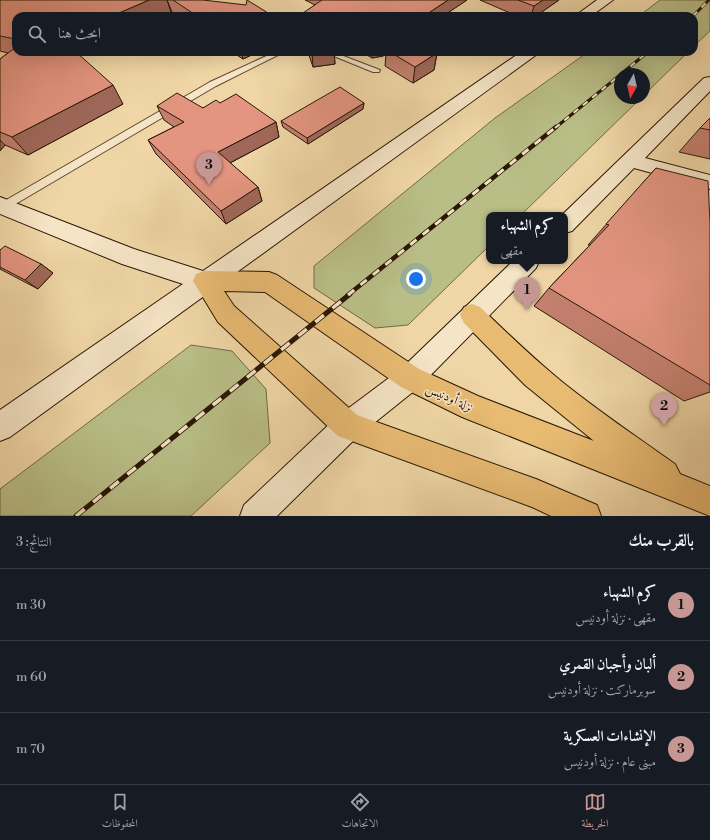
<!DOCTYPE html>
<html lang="ar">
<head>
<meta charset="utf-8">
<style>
	body { margin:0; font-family:"Libre Bodoni",Amiri,serif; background:#242831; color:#f1f3f6; direction:rtl }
	.compass { position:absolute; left:614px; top:68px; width:36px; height:36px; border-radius:50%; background:#171b24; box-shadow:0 4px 16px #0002; rotate:188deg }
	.you { position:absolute; left:416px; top:279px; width:14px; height:14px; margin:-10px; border:3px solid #fff; border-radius:50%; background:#1a73e8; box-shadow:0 0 0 6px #1a73e833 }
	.badge { display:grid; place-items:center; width:26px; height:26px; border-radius:50%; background:#c59692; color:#111; font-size:13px; font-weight:700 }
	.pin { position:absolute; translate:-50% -33px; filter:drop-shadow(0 1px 2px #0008) }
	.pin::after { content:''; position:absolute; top:21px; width:14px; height:12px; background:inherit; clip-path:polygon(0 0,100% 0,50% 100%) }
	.popup { position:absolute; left:486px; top:212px; width:82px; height:52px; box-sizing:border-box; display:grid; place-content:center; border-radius:8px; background:#171b24; filter:drop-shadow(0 1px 3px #0005); font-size:13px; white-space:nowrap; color:#9ea1a6 }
	.popup b { font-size:15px; color:#f1f3f6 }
	.popup::after { content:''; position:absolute; left:50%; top:100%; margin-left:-8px; border:8px solid transparent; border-top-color:#171b24 }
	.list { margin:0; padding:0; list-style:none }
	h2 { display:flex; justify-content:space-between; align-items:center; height:52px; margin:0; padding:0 16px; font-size:17px }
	h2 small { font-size:13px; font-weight:400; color:#9ea1a6 }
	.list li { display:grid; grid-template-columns:26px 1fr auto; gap:12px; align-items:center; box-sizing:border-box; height:72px; padding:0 16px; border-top:1px solid #363941 }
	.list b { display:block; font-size:15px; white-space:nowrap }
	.list p { margin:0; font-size:13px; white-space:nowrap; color:#9ea1a6 }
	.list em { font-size:13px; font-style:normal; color:#9ea1a6 }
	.icon { flex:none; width:22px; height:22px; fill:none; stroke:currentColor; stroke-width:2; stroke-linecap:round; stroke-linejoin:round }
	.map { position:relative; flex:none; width:710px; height:516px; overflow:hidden; direction:ltr }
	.search { position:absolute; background:#171b24; box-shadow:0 4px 16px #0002; left:12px; right:12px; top:12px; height:44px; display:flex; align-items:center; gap:10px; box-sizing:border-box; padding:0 14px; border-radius:12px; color:#9ea1a6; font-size:15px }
	.sheet { height:268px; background:#171b24 }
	nav { display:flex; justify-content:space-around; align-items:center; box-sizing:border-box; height:56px; border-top:1px solid #363941; background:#171b24; font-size:11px; color:#9ea1a6 }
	nav a { display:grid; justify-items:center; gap:2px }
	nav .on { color:#c59692 }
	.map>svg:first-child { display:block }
</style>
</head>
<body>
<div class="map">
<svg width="710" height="516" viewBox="0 0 710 516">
	<rect width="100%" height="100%" fill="#f0d6a6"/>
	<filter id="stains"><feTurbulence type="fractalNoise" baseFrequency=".005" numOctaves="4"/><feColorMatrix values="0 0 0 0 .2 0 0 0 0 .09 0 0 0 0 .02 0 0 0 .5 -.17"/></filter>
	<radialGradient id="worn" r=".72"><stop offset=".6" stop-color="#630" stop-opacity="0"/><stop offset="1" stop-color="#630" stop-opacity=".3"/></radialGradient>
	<!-- green -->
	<g fill="#b9be87" stroke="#706a46">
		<path d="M660 0H710V31L694 46V16H639Z"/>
		<path d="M588 52H688L644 95V74H620V98H641L521 215H489V246L408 325 375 328 314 288V266L495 118Z"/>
		<path d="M191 345 232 351 266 389 270 443 191 516H0V489Z"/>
	</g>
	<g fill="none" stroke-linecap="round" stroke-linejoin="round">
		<defs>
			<g id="lane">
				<path d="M275 52H284L216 86 7 209H1V203L210 82Z"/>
				<path d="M324 52H333L380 70 379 72H373Z"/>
			</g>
			<g id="secondary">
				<path d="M597 0H613L591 16H575Z"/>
				<path d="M521 52H539L536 55 10 437 0 441V410L183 284 122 264 0 214V197L134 249 203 271Z"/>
				<path d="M710 77V91L645 158 710 175V189L634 168 572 231 565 233V215H562L704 78Z"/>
				<path d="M513 261H539L536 268 419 387 358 436 277 516H240L244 505 338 416 401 369Z"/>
			</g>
			<path id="primary" d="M204 271 269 272 277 275 419 369 478 396 594 441 525 385 464 323 460 315 464 307 472 304 480 307C507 333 533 358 561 381 598 411 637 437 675 464L680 474 710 486V516L462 417 401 387 265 292 224 291 234 306 357 415 536 479 597 505 601 516H551L532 507 338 436 218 322 193 281 196 274Z"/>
		</defs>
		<!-- lane casing -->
		<use href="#lane" stroke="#5a472c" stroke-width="2"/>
		<!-- secondary casing -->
		<use href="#secondary" stroke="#281704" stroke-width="2"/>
		<!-- primary casing -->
		<use href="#primary" stroke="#281704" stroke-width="2"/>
		<!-- lane -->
		<use href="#lane" fill="#f5e4c5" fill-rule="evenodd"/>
		<!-- secondary -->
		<use href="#secondary" fill="#f5e4c5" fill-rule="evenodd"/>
		<!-- primary -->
		<use href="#primary" fill="#e8bb73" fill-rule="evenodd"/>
		<defs>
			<g id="rail-far2">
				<path d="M693 16 709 0"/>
				<path d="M621 74 648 52"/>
				<path d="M555 128 620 75"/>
			</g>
			<path id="rail-far1" d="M348 295 556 127"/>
			<path id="rail" d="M76 516 350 294"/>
		</defs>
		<!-- rail-far2 casing -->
		<use href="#rail-far2" stroke="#281704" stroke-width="3"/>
		<!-- rail-far1 casing -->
		<use href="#rail-far1" stroke="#281704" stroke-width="4.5"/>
		<!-- rail casing -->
		<use href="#rail" stroke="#281704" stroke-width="5"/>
		<!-- rail-far2 -->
		<use href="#rail-far2" stroke="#f5e4c5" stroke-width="2" stroke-dasharray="6" stroke-linecap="butt"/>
		<!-- rail-far1 -->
		<use href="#rail-far1" stroke="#f5e4c5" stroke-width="3" stroke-dasharray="8" stroke-linecap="butt"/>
		<!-- rail -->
		<use href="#rail" stroke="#f5e4c5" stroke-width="3.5" stroke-dasharray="11" stroke-linecap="butt"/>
	</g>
	<!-- wall -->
	<g fill="#c4806f" stroke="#281704">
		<path d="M0 0H167L171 12 16 16V52L78 54 123 104 28 155 5 145 0 151V59L8 53 0 51Z"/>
		<path d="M167 0H203L273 16H178L172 12Z"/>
		<path d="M305 0H467L443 16H300L315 5Z"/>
		<path d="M480 0H559L536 16H517Z"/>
		<path d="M232 52H258L243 59Z"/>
		<path d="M308 52H334L335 64 313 67Z"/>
		<path d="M362 52H435L437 53 434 70 413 83 385 66 386 54 383 56 372 58Z"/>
		<path d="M220 103 276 122 279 137 230 163 258 187 262 201 226 224 156 154 148 140 174 127 164 120 157 106 203 108Z"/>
		<path d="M364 103 363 109 308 144 283 127 281 121Z"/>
		<path d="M710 118V159L679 152 700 128Z"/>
		<path d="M656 168 710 223V392L684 401 534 306 549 288 590 245H588Z"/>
		<path d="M0 250 41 264 53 273 38 289 0 269Z"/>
	</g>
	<!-- shaded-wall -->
	<g fill="#a0685a" stroke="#281704">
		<path d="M149 0H167L171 12 162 16H112Z"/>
		<path d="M448 0H467L443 16H424Z"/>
		<path d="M543 0H559L536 16H531L534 6Z"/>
		<path d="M69 52H83L72 57Z"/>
		<path d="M241 52H258L243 59Z"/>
		<path d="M316 52H334L335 64 313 67 312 53Z"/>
		<path d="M372 52H386V54L383 56 372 58Z"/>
		<path d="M437 53 434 70 413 83 415 67Z"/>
		<path d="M113 85 123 104 28 155 12 137Z"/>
		<path d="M364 103 363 109 308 144 307 138Z"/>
		<path d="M276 122 279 137 224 166 218 152Z"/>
		<path d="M0 140 5 145 0 151Z"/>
		<path d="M258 187 262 201 226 224 221 211Z"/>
		<path d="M41 264 53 273 38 289 25 280Z"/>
	</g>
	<!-- building -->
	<g fill="#e49581" stroke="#281704">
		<path d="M0 0H149L112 16H16V39L0 36Z"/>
		<path d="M173 0H203L246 5 247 0 273 16H197Z"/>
		<path d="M322 0H448L424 16H326L319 12 321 16H300V15Z"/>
		<path d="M518 0H543L534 6Z"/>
		<path d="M16 47V52H76L113 85 12 137 0 132V59Z"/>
		<path d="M390 52H435L437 53 415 67Z"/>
		<path d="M340 87 364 103 307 138 281 121Z"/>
		<path d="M177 93 203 108 216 100 220 103 236 94 276 122 218 152 258 187 221 211 148 140 184 122 157 106Z"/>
		<path d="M710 118V130L700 128Z"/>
		<path d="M656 168 708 181 710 223V385L549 288 609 225 606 224Z"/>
		<path d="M5 246 41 264 25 280 0 267V250Z"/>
	</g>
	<g text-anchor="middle" stroke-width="3" stroke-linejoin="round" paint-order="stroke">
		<!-- street labels -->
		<g font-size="13" fill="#281704" stroke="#f5e4c5">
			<text transform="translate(450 397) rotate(25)" y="5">نزلة أودنيس</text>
		</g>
	</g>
	<rect width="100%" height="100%" filter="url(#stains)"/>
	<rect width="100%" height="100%" fill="url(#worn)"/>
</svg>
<svg class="compass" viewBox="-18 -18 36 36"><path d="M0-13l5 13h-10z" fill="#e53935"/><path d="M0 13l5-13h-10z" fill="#9ea1a6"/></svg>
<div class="you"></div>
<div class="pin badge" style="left:527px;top:310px">1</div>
<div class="popup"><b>كرم الشهباء</b>مقهى</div>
<div class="pin badge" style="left:664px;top:426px">2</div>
<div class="pin badge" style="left:209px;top:185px">3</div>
<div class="search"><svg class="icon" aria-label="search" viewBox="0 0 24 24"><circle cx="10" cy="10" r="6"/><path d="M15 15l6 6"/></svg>ابحث هنا</div>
</div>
<section class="sheet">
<h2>بالقرب منك<small>النتائج: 3</small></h2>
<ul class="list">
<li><span class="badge">1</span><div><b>كرم الشهباء</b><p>مقهى · نزلة أودنيس</p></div><em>30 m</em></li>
<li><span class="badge">2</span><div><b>ألبان وأجبان القمري</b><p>سوبرماركت · نزلة أودنيس</p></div><em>60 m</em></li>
<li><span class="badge">3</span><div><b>الإنشاءات العسكرية</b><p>مبنى عام · نزلة أودنيس</p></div><em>70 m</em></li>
</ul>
</section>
<nav>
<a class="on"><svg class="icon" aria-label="map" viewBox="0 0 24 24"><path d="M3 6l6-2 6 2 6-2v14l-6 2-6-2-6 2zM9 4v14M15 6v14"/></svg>الخريطة</a>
<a><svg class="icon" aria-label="directions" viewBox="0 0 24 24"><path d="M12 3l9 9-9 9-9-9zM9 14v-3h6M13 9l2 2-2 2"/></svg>الاتجاهات</a>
<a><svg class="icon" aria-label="saved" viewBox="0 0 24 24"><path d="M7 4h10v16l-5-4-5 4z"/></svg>المحفوظات</a>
</nav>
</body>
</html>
